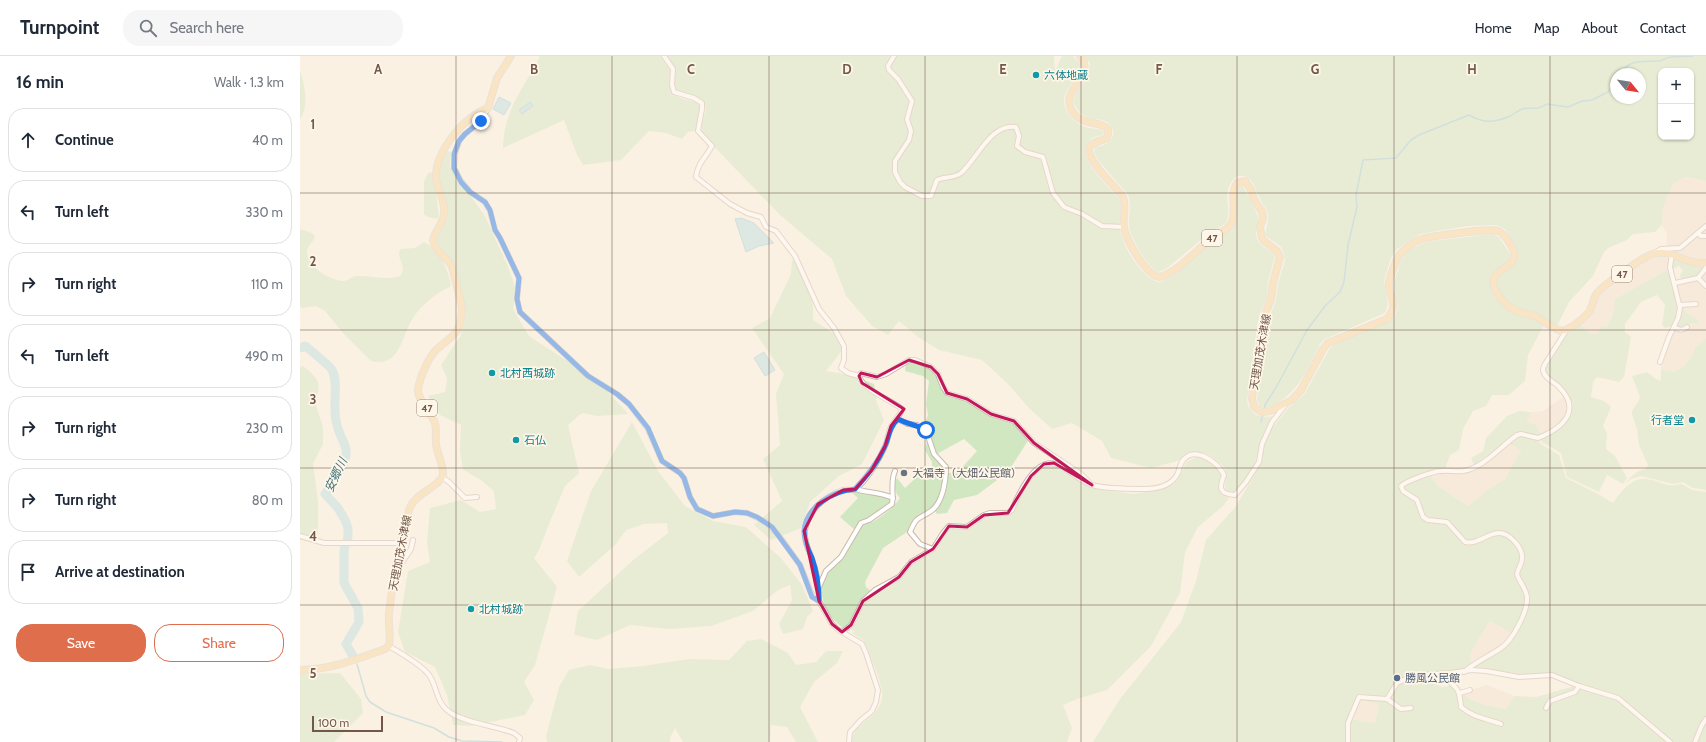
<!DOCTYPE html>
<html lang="en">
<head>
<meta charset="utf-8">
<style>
	body { margin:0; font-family:Cabin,"Noto Sans JP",sans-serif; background:#f6f6f7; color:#1f2937 }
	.controls { position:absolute; right:12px; top:12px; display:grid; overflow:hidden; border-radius:8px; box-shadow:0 1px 3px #0004 }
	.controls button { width:36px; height:36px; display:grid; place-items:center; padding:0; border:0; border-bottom:1px solid #e0e1e3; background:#fff; color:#1f2937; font:20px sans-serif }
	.compass { position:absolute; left:1310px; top:12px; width:36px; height:36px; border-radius:50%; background:#fff; box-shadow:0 1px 3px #0004; rotate:120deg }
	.scale { position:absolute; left:12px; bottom:10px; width:71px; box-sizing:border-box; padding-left:4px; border:2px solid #71584a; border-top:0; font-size:11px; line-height:14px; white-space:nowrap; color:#71584a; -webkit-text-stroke:3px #fef6e8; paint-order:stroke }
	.stop { position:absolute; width:12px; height:12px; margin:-9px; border:3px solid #1a73e8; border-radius:50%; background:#fff }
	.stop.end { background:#1a73e8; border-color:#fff; box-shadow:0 1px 4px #0008 }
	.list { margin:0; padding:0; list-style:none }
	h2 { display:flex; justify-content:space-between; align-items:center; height:52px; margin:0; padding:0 16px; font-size:17px }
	h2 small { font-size:13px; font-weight:400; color:#747a83 }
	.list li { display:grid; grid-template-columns:26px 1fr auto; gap:12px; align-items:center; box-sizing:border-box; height:64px; margin:0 8px 8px; padding:0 8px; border:1px solid #e0e1e3; border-radius:16px }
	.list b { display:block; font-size:15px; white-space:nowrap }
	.list em { font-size:13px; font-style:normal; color:#747a83 }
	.actions { display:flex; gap:8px; padding:12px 16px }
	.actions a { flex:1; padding:9px 0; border:1px solid #df6e4d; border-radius:16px; text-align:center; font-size:14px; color:#df6e4d }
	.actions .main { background:#df6e4d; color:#fff }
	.icon { flex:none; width:22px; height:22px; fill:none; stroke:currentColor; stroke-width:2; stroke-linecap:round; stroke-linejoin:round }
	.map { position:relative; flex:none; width:1406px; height:686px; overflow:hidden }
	header { display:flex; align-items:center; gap:24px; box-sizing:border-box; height:56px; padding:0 20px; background:#fff; border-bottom:1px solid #e0e1e3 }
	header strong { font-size:19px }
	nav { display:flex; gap:22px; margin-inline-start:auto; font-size:14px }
	.search { width:280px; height:36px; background:#f6f6f7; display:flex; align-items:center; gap:10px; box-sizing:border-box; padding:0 14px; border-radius:16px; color:#747a83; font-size:15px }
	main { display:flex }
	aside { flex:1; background:#fff }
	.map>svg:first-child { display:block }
</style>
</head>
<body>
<header>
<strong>Turnpoint</strong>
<div class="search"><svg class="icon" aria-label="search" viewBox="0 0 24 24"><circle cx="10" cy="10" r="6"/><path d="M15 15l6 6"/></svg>Search here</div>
<nav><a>Home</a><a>Map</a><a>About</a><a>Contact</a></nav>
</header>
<main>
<aside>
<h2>16 min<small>Walk · 1.3 km</small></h2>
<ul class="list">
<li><svg class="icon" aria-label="ahead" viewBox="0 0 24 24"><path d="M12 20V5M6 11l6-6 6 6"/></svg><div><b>Continue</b></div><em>40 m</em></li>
<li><svg class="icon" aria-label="left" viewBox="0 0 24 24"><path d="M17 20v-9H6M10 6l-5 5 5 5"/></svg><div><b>Turn left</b></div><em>330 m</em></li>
<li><svg class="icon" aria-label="right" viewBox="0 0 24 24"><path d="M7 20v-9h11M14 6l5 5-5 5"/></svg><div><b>Turn right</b></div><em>110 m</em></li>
<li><svg class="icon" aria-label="left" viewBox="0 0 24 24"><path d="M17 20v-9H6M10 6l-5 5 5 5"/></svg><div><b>Turn left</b></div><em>490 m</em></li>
<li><svg class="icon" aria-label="right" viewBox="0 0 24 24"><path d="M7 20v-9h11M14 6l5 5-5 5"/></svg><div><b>Turn right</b></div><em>230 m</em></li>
<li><svg class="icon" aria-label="right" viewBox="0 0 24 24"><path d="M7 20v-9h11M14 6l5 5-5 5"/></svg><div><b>Turn right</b></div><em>80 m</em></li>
<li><svg class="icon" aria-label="arrive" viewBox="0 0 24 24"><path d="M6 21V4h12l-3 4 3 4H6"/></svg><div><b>Arrive at destination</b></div></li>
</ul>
<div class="actions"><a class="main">Save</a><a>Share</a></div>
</aside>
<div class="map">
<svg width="1406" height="686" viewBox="0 0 1406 686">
	<rect width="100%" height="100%" fill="#fbf1e3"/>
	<!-- residential -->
	<g fill="#f2e3d1">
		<path d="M1386 121 1406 125V167L1379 191H1366L1367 178 1362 169 1363 152 1373 128Z"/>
		<path d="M1406 172V204L1400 205 1389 203 1368 194 1378 195 1381 194Z"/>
		<path d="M1361 199 1369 201 1370 215H1365L1315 243V251L1309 267 1298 278H1290L1280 268 1294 251 1299 238 1305 232 1346 205Z"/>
		<path d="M1406 214V282L1395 291 1392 300 1383 311 1374 316 1361 313V309L1365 295 1375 270 1385 271 1400 264 1393 261 1381 252 1376 228Z"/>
		<path d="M1264 340 1267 345 1268 356 1260 366 1241 379 1227 367 1231 356 1243 355Z"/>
		<path d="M1208 387 1221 394 1205 423 1187 434 1168 450 1138 430 1130 420 1135 417 1169 415Z"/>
		<path d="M1190 565 1211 577 1200 591 1170 609 1171 596Z"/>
		<path d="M1188 629 1214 640 1206 653 1181 648 1162 638 1161 636Z"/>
		<path d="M1059 644 1079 648 1075 667 1051 663Z"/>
	</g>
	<!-- green -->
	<g fill="#d1e7c2" fill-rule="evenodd">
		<path d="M240 0H360L370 14C370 18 369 23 369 27 370 44 389 43 400 47L401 51 396 75 388 76 382 83 366 77 349 75 321 104 283 109 277 99 264 64 203 92C204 52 223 34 240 0Z"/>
		<path d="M366 0H754L755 15 762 0H773L780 7C782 21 765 30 764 44 764 57 776 69 789 72 794 73 800 72 804 76L803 79C798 80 792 81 789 85 773 99 810 132 819 143 823 153 818 164 820 174 823 190 843 225 860 226L871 221 908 190 933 173 937 164V137L941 129C945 132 958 157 958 162 959 169 954 175 957 183 961 192 970 193 975 200L968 226 967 242 960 257 957 271 947 345C949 358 960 363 972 360L962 382 955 407 940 431 934 436 926 434 925 430 926 419 925 413 921 408 910 399 900 396 890 397 881 404 851 412 811 402 802 385 772 367 752 373 728 351 708 328 682 304 639 294 618 281 599 265 588 279 572 270 546 240 532 203 480 159 403 79C399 68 408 57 405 47 403 40 383 38 376 34L374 26 375 12Z"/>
		<path d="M784 0H1406V125L1386 121 1373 128 1363 152 1362 169 1355 176 1333 178 1327 184 1308 192 1304 196 1293 220 1269 246 1257 270 1212 250 1198 233 1195 227 1197 221 1215 207 1217 202 1216 195 1206 174 1197 169 1167 170 1120 178 1097 193 1091 202 1084 225 1088 248 1085 257 1025 283 1020 288C1007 314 996 343 965 352L959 349 957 343 967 273 970 260 976 244 978 228 985 204 984 198 981 191 966 180C965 172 969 166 968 159 967 153 962 148 960 142 955 134 952 117 939 120 934 121 931 126 929 131 924 142 932 156 926 167L902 183 866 213 858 216C848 212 830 181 829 170 828 159 832 149 828 139L798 104 794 96 795 91C800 90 806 89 810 85 816 79 813 68 805 65 798 62 791 64 784 60 780 57 777 53 774 48 773 32 790 24 790 7ZM1361 15H1391V81H1361ZM1316 18H1340V42H1316Z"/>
		<path d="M0 15C5 29 9 50 0 63Z"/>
		<path d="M147 95 151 96 150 111 185 160 209 213 216 234 213 253 229 280 275 310 307 335 328 358 297 360 282 357 268 369 279 417 265 430 247 473 239 494 234 502 257 531 235 609 224 626 234 644 225 659 171 670 153 669 147 639 135 611 105 596 98 576 108 515 130 506 127 487 130 452 161 444 180 456 196 453 194 435 181 424 163 414 160 395 161 369 140 359 128 340 145 336 147 322 141 309 161 279 166 257 162 236 156 213 137 188 136 181 146 166 148 159 139 124 140 111Z"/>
		<path d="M133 116 139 160 137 163 128 161 124 158V126L128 117Z"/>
		<path d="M0 173 12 177 15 180C14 186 7 189 7 196 8 211 29 224 43 225 48 225 52 220 57 220 71 219 86 225 100 220 108 211 96 203 100 193L115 192 124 186C139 193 149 215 151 230 147 233 144 233 140 236 131 242 119 252 113 262 101 280 101 312 71 305L43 277 25 255 16 250 2 252 0 250Z"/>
		<path d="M1193 178 1199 181 1212 201 1211 204C1197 214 1184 217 1194 236 1206 260 1223 255 1244 269L1228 299 1225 325 1209 339H1192L1186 350 1173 355 1163 373 1159 394 1150 399 1145 413C1135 413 1106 423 1100 430 1100 439 1111 439 1116 446 1120 450 1118 457 1122 462 1129 463 1139 464 1146 467 1154 471 1157 483 1165 488 1176 495 1193 466 1213 486 1217 491 1220 496 1221 502L1216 514C1228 544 1230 549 1211 577L1190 565 1171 596 1170 609C1142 628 1106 599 1086 641L1060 638 1057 640 1048 662 1046 686H793L820 643 881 566 896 525 906 484 936 450 962 406 963 393 972 372 989 351 995 347 1005 337 1030 292 1035 288 1089 266C1105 251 1094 245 1094 229 1094 224 1096 221 1097 217 1099 213 1099 208 1101 204 1106 194 1121 187 1132 185Z"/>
		<path d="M1375 202 1394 210 1406 211 1398 221 1381 225 1380 218 1383 215 1379 210 1372 214V203Z"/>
		<path d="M492 203 505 219 513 249V264L537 279 544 292 526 315 545 318 574 328 577 347 584 364 562 408 539 420 510 446 501 472 471 484 454 469 482 445 463 403 480 389 476 338 484 318 452 272 470 262 491 218Z"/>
		<path d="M1365 215H1370C1376 238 1382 247 1373 270L1365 272 1362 269 1365 249 1357 239 1341 246 1325 268V276L1331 281 1324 321 1319 326 1297 321 1293 326 1291 341 1304 345 1311 351 1303 370 1307 377 1306 393 1315 400 1327 422 1323 428 1307 419 1299 436 1267 421 1261 397 1242 386 1239 383C1248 377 1260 371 1268 363 1285 343 1243 328 1245 311L1267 278 1280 268 1290 278H1298L1301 270 1306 271C1312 263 1315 253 1315 243Z"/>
		<path d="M1381 252 1393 261 1400 264 1397 268 1393 267 1380 272 1375 270Z"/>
		<path d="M1406 282V434L1393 432 1383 426 1373 428 1341 420 1331 423 1325 428C1330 421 1337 414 1346 413L1348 409 1339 389 1337 373 1332 359V355L1339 344 1340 341 1332 320 1347 316 1356 323 1361 325V313L1374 316 1383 311 1392 300 1395 291Z"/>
		<path d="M612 306 626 311 636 317 645 338 666 345 689 359 716 369 729 383 708 416 677 439 654 444 647 457 637 458 635 455C645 446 648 429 648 417L658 416 677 395 664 383 637 398 628 376 624 369 628 359 626 348 629 325 623 320 605 315 606 308Z"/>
		<path d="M3 310C19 322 22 328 15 346L23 371V388L13 408 18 445V472L17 479 14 481 0 478V311Z"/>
		<path d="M1219 355 1231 356 1227 367 1235 368 1241 379 1238 380 1216 378 1174 409 1171 402 1183 395 1186 382 1207 360Z"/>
		<path d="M332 366 358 415 385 450 413 465 446 471 481 502 502 529 513 555 507 561 503 573 483 578 479 568 492 544 490 529 478 534 453 555 411 570 369 573 330 569 297 584 274 579 278 555 332 505 368 477 367 467 344 468 326 474 316 488 279 521 267 505 291 435Z"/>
		<path d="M1221 380 1237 383 1241 388 1259 399 1266 422 1298 438 1313 447C1325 430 1335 417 1358 426 1369 430 1371 430 1382 428L1392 434 1406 436V660L1400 668 1393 686H1373L1325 645 1313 638 1280 628 1255 618 1219 619 1187 613 1170 612 1202 593 1219 571 1227 557 1228 538 1219 518 1223 508 1219 489 1210 479 1197 476 1190 477 1167 485 1148 465 1129 463 1122 458 1118 443 1104 434 1103 431 1116 424 1130 419 1138 430 1168 450 1187 434 1205 423 1221 394 1208 387Z"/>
		<path d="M627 386 634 401 644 412V431L634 451 618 459 610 474 583 492 565 526 566 531 571 535 560 546 548 569 543 572C524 559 513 532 531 513 535 508 540 505 544 500 551 491 554 479 561 471 564 467 568 467 572 466 583 460 593 452 600 442 594 435 593 430 597 422L605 432 620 418 614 412 626 415 632 413V406L625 394Z"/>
		<path d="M897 401C905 401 920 410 921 419 922 429 913 437 929 442L922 451 898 471 885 496 880 537 851 590 807 634 777 643 763 649 772 672 767 686H552C549 670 579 663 582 642 584 630 571 602 566 590L564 585 552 577 555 575 551 574 563 548 576 536 600 523 614 507 633 496 649 474 653 472 664 474 671 472 689 459H709C717 453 718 444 722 437 728 424 740 408 755 409L791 432 833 438 858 434 874 428 880 420 886 406Z"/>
		<path d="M549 434 572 437 591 442 592 447 555 474 540 461 558 442Z"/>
		<path d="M461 583 488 597 496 609 516 606 526 595H543L537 607 514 626 500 651 518 686H496L487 671 471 669 470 686H383L375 672 370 682V686H247L246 680 259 631 269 614 290 609 308 613 342 610 389 603 429 604 447 585Z"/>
		<path d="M40 617 61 643 63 657 34 686H0V618Z"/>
		<path d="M1119 620 1142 631 1156 629C1168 647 1186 649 1206 653L1214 640 1236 641 1274 630 1317 643 1367 686H1049L1051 663 1075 667 1079 648 1059 644 1060 642 1088 645C1096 631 1102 623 1119 620Z"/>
		<path d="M1406 666V686H1397Z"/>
	</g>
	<!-- water -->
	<g fill="#b8dde3" stroke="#9fccd4">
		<path d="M199 41 211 47 204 59 193 53Z"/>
		<path d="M230 46 233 50 222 58 219 54Z"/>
		<path d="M441 162 454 167 474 187 459 190 446 196 435 163Z"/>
		<path d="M464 296 475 314 465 320 454 302Z"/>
	</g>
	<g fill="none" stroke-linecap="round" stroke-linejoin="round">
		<!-- stream -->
		<g stroke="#9fccd4" stroke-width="1.5">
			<path d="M1320 18C1330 2 1343 6 1359 5 1364 4 1367 1 1371 1 1379 0 1386 1 1393 0"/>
			<path d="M964 354 965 349 978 328 1007 274 1025 250 1040 236 1044 226 1048 189 1057 151 1056 139 1063 104 1096 102 1111 84 1119 79 1169 59C1183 67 1193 67 1208 61 1213 59 1217 55 1222 53 1232 50 1235 56 1247 48L1268 51 1282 45 1292 44 1308 36 1316 25"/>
			<path d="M961 366 963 358"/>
			<path d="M57 608 66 640 70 646 86 656 134 672 149 681 162 685 202 686"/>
		</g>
		<!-- river -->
		<path stroke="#b8dde3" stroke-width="9" d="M0 292 5 290C8 292 31 311 32 314 38 325 34 342 35 354 35 361 37 371 40 378 42 384 47 390 46 398 46 409 31 429 25 438L38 452 45 464 48 472V481L44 494V527L58 552 59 566 46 588 53 600"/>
		<defs>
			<g id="minor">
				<path d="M364 0 373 13 372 29 374 36 394 42 402 47V53L398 75 412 90C406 101 397 108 396 121L430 148 447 157 461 161 466 171 476 175 495 200 519 253 534 272 544 290V304L541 312 548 317 559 320C563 334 591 344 602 353 600 361 594 364 591 371 588 376 588 383 586 388 581 400 566 427 555 433 552 435 547 433 543 434 524 440 508 455 505 474 503 484 509 494 512 503 517 516 519 531 519 545"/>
				<path d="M594 0 588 10 589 14 598 23 612 45 607 63 611 75 609 84 595 105V116L600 126 605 131 622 140H631L637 124C644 120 653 123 661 117 677 103 691 67 716 71L719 80 717 90 725 96 743 101 753 137 764 151 782 158 802 170 824 171"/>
				<path d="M188 52 181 65 165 78 159 85 155 98 154 112 161 125 170 136 185 146 190 155 195 174 200 182 219 222 217 243 220 256 288 320 317 338 329 348 348 373 362 405 380 417 384 422 390 441 397 453 413 460 435 456 447 457 466 466 480 481 500 509 513 541 519 545 532 568 537 573 562 588 566 597 578 634 576 646 572 655 561 664 550 676 549 686"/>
				<path d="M1398 177 1401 180H1406"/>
				<path d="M1354 197 1361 193 1380 192 1406 170"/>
				<path d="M1398 222 1406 230"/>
				<path d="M1375 227 1398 222 1406 212"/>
				<path d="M1380 249 1396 248"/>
				<path d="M1374 271C1379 274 1382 275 1387 271"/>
				<path d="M1360 306 1369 281 1378 262 1380 252 1370 211 1372 198"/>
				<path d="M559 320 561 317 577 321 586 318 609 304H615L631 311 638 318 643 331 647 337 667 343 691 358 714 365 734 387 781 418 789 426"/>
				<path d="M598 363 608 368 617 369 626 374 634 398 646 411C646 424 643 447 631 455 618 464 617 459 610 476L620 488 633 493"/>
				<path d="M142 421 149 426 165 442 177 441"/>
				<path d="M555 433C568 437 581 436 593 442"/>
				<path d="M0 480 24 487H100"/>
				<path d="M96 515 111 493 113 484"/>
				<path d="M519 531 526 515 541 501 561 467 569 464 592 448C594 437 590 426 595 415"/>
				<path d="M542 576 551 569 563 545 575 534 599 521 611 506 633 493 643 477 649 470 667 471 684 459 690 457H708L712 454C718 439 735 402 755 408 769 412 778 425 792 429 806 433 829 433 844 433 857 433 872 430 878 417 879 413 881 406 884 403 897 390 918 407 924 419 919 432 919 438 935 439L946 426 959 406 962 388 972 366 986 348"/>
				<path d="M89 590C100 597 121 608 129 619 137 630 136 645 147 654 160 666 196 670 214 677L220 682 219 686"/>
				<path d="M1164 616C1177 605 1188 601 1201 592 1213 584 1228 555 1227 541 1226 532 1219 526 1217 518 1218 512 1222 508 1222 503 1223 497 1219 490 1215 486 1196 464 1183 490 1165 486L1147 466 1128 464 1123 461 1117 444 1103 435 1101 430C1106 425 1134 415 1141 415 1148 414 1155 416 1163 415 1183 412 1200 391 1217 379L1221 378 1238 382C1263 372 1283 354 1258 330 1254 326 1246 323 1244 317 1242 314 1243 312 1245 308L1266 275"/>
				<path d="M1142 618C1155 634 1159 627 1161 651 1174 662 1185 662 1201 668"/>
				<path d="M1160 637 1170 634"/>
				<path d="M1087 643 1101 653 1111 652"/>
				<path d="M1246 652 1250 645 1275 636 1279 630"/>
				<path d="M1048 686V667L1059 641 1087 643 1097 627 1112 620 1119 619 1150 617 1172 614 1186 615 1219 621 1252 619 1279 630 1318 642 1370 686"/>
				<path d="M1395 686 1402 669 1406 663"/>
			</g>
			<g id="primary">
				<path d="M780 0C797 18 761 33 771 53 781 72 798 63 808 73V78L807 82C802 85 794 85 790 90 783 102 816 131 823 141 827 151 822 162 824 172 827 185 846 220 860 221 878 216 896 194 911 183 918 177 929 174 932 166 937 152 929 139 937 127L945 125 951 134 954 143 962 156 963 162 960 171 962 182 964 185 977 195 980 201 973 227 971 243 965 258 962 272 952 342 954 351 962 356 970 355 992 344 1001 334 1023 293 1028 287 1087 263C1101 245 1087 241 1089 226 1090 221 1097 201 1100 198 1105 192 1115 185 1122 183 1131 180 1191 172 1198 175 1204 177 1212 190 1214 196 1219 214 1183 212 1196 235 1201 244 1209 253 1220 256 1225 258 1230 258 1235 260 1243 265 1251 271 1261 275 1270 274 1283 263 1289 256 1293 250 1293 242 1297 237 1302 230 1342 202 1350 199 1370 190 1386 210 1406 207"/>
				<path d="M0 614C30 614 57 603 85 593L89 590C91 580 88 568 89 557 93 522 99 488 109 454 114 437 142 430 143 418 143 407 137 398 136 388 135 381 137 374 135 367 131 357 118 345 118 334 119 323 129 300 137 293 154 278 160 279 162 254 162 250 153 213 151 209 146 202 135 194 133 185 132 180 143 168 144 158 146 146 137 134 136 122 135 95 165 60 188 52L197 22 211 0"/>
			</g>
		</defs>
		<!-- minor casing -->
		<use href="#minor" stroke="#cbb9aa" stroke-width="6"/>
		<!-- primary casing -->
		<use href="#primary" stroke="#d7d0cc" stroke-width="8"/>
		<!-- minor -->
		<use href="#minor" stroke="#fff" stroke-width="4"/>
		<!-- primary -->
		<use href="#primary" stroke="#f7d69e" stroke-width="6"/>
	</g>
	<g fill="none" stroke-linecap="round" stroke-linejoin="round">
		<!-- route -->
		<path stroke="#1a73e8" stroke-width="5" d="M181 65 165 78 159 85 154 98V112L161 126 170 136 185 146 190 154 195 174 200 182 219 222 217 243 220 256 288 320 317 338 329 348 348 372 362 405 380 417 384 422 390 441 397 453 413 460 435 456 447 457 457 461 472 471 500 509 512 541 519 545C519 531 517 516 512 502 508 494 504 485 504 475 506 450 533 435 555 433 567 420 577 408 584 392 590 380 588 373 598 363 607 368 617 369 626 374"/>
	</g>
	<!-- marked area -->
	<path d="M0 0H1406V686H0ZM609 304 631 311 638 318 647 337 667 343 691 358 714 365 734 387 792 429 754 407 744 408 731 420 708 457 684 459 667 471 649 470 633 493 611 506 599 521 563 545 551 569 542 576 532 568 519 545 504 475 518 448 543 434 555 433 571 415 585 390 591 370 604 353 562 327 559 320 561 317 577 321Z" fill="#fbf1e3" fill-opacity=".55" fill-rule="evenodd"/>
	<path fill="none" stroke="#c2185b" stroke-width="3" stroke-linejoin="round" d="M609 304 631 311 638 318 647 337 667 343 691 358 714 365 734 387 792 429 754 407 744 408 731 420 708 457 684 459 667 471 649 470 633 493 611 506 599 521 563 545 551 569 542 576 532 568 519 545 504 475 518 448 543 434 555 433 571 415 585 390 591 370 604 353 562 327 559 320 561 317 577 321Z"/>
	<!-- grid -->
	<path fill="none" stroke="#71584a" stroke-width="1" stroke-opacity="0.55" d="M156 0V686M312 0V686M469 0V686M625 0V686M781 0V686M937 0V686M1094 0V686M1250 0V686M0 137H1406M0 274H1406M0 412H1406M0 549H1406"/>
	<!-- markers -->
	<g fill="#0f9aa8" stroke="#fef6e8" stroke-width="1.5">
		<circle cx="736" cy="19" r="4"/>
		<circle cx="192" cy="317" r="4"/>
		<circle cx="1392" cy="364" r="4"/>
		<circle cx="216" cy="384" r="4"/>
		<circle cx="171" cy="553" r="4"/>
	</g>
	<circle fill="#6b7280" stroke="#fef6e8" stroke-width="1.5" cx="604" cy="417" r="4"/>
	<circle fill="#5c6f8a" stroke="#fef6e8" stroke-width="1.5" cx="1097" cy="622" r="4"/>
	<g text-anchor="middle" stroke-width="3.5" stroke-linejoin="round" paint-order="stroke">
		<!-- shield labels -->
		<g fill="#fef6e8" stroke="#9b8779" stroke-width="1">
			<rect x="902" y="174" width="20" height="16" rx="3"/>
			<rect x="1312" y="210" width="20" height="16" rx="3"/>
			<rect x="117" y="344" width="20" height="16" rx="3"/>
		</g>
		<g font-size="10" font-weight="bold" fill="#71584a">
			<text x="912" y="186">47</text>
			<text x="1322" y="222">47</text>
			<text x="127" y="356">47</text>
		</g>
		<!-- culture labels -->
		<g font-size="11" fill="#0d838f" stroke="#fef6e8" text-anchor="start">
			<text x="744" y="23">六体地蔵</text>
			<text x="200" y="321">北村西城跡</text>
			<text x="1384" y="368" text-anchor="end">行者堂</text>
			<text x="224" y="388">石仏</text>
			<text x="179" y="557">北村城跡</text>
		</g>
		<!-- street labels -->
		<g font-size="11" fill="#71584a" stroke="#fef6e8">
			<text transform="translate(960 296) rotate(-80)" y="4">天理加茂木津線</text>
			<text transform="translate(100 497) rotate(-79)" y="4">天理加茂木津線</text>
		</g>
		<!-- worship labels -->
		<g font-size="11" fill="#5b616d" stroke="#fef6e8" text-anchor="start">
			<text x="612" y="421">大福寺（大畑公民館）</text>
		</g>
		<!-- service labels -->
		<g font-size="11" fill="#4e5e75" stroke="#fef6e8" text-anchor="start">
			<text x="1105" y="626">勝風公民館</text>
		</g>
		<!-- water labels -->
		<g font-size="12" font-style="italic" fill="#43737d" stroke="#fef6e8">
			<text transform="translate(36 419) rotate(-65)" y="4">安郷川</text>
		</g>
	</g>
	<g font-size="13" text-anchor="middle" font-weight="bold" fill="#71584a" stroke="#fef6e8" stroke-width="3.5" stroke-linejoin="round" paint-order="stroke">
		<text x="78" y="18">A</text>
		<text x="234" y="18">B</text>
		<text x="391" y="18">C</text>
		<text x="547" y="18">D</text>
		<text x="703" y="18">E</text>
		<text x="859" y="18">F</text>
		<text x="1015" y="18">G</text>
		<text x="1172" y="18">H</text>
		<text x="13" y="73">1</text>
		<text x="13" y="210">2</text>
		<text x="13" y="348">3</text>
		<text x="13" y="485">4</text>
		<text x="13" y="622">5</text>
	</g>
</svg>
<div class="controls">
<button>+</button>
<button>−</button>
</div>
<svg class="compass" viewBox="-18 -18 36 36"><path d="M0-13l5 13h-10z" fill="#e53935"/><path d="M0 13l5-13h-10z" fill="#747a83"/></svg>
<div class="scale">100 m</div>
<div class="stop" style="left:626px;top:374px"></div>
<div class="stop end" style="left:181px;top:65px"></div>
</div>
</main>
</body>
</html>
